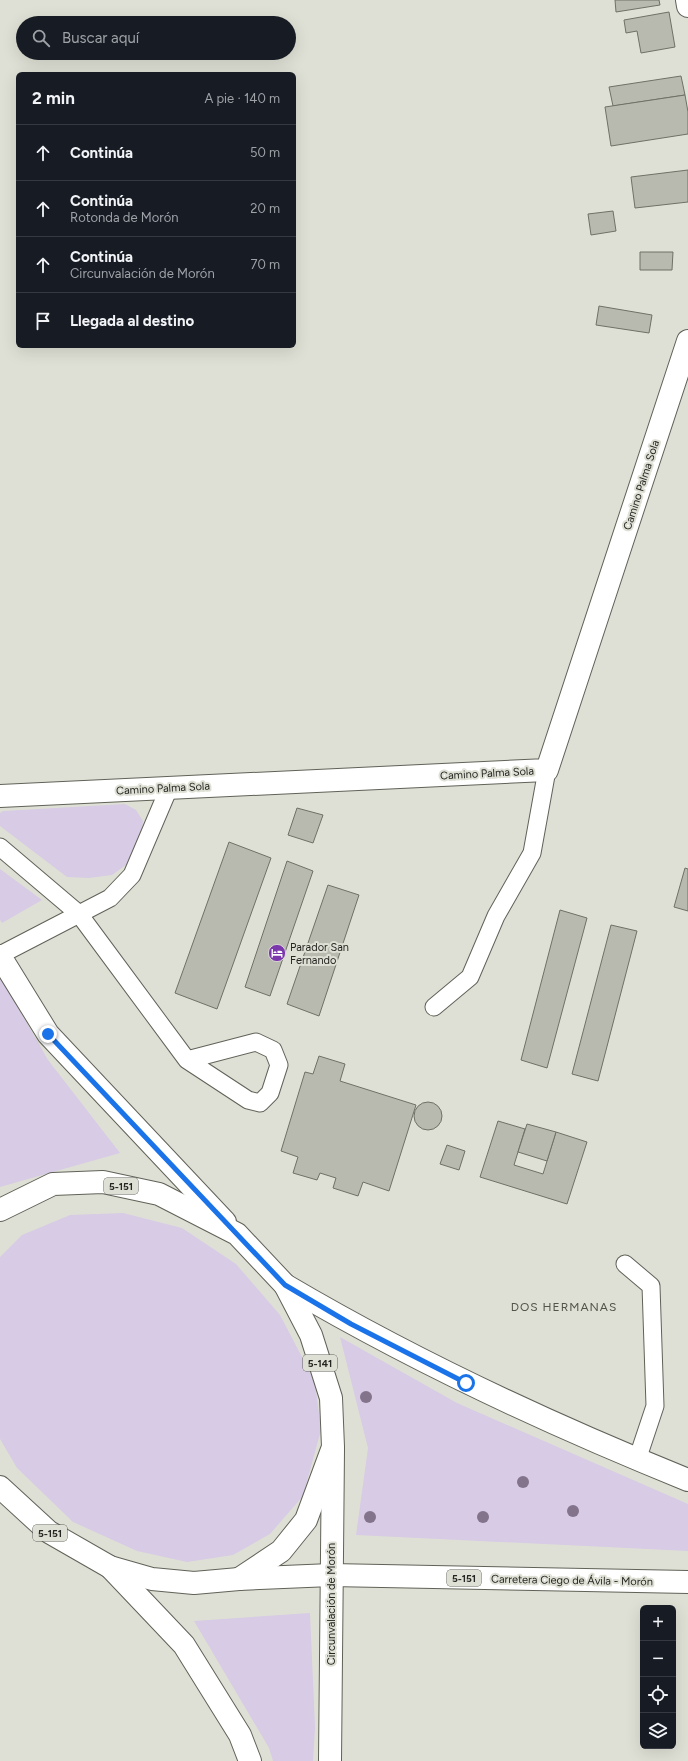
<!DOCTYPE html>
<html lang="es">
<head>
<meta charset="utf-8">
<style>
	body { margin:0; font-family:Figtree,sans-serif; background:#242831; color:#f1f3f6 }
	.controls { position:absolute; right:12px; bottom:12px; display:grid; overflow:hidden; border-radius:6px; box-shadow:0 4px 16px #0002 }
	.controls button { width:36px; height:36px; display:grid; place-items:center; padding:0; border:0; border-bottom:1px solid #363941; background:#171b24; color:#f1f3f6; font:20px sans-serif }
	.stop { position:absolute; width:12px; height:12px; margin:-9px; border:3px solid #1a73e8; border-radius:50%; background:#fff }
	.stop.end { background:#1a73e8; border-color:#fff; box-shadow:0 1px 4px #0008 }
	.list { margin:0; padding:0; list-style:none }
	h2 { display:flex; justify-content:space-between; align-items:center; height:52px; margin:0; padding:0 16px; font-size:17px }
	h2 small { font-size:13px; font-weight:400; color:#9ea1a6 }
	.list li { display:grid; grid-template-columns:26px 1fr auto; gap:12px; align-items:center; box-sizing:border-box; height:56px; padding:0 16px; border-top:1px solid #363941 }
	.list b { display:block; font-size:15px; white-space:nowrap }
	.list p { margin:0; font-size:13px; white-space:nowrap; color:#9ea1a6 }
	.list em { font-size:13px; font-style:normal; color:#9ea1a6 }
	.icon { flex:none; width:22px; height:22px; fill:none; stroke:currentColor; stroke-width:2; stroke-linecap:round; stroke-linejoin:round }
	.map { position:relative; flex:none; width:688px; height:1761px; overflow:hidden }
	.search { position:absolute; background:#171b24; box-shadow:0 4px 16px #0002; left:16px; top:16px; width:280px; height:44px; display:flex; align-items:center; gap:10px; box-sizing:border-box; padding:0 14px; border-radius:22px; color:#9ea1a6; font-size:15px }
	.panel { position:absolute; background:#171b24; box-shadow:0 4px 16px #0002; left:16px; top:72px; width:280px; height:276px; border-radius:6px }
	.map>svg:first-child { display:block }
</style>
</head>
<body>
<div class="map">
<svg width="688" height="1761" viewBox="0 0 688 1761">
	<rect width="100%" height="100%" fill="#dfe0d5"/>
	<!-- green -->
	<g fill="#d7cbe5">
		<path d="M125 804 136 810 143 821 142 830 130 862 112 875 89 878 67 877 0 826V813L3 811Z"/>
		<path d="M0 869 42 900 2 923 0 920Z"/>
		<path d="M0 976 48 1060 120 1153 0 1187Z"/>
		<path d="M123 1213 182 1228 236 1264 280 1315 315 1382 321 1430 303 1496 270 1534 233 1555 187 1562 137 1551 73 1522 17 1468 0 1439V1257L22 1235 70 1215Z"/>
		<path d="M340 1337 457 1403 688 1504V1551L356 1535 368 1448Z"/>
		<path d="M310 1613 315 1727 313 1761H273L269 1748 194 1621Z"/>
	</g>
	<!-- building -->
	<g fill="#b8baaf" stroke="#6f7066">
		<path d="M615 0H659L660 5 616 12Z"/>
		<path d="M669 12 675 47 641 53 637 31 626 33 624 20Z"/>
		<path d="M681 76 685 95 613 106 609 87Z"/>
		<path d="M685 95 688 112V134L611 146 605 107Z"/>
		<path d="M688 170V202L635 208 631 177Z"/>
		<path d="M613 211 616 231 591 235 588 214Z"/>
		<path d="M640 252H673L672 270H640Z"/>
		<path d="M599 306 652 315 649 333 596 325Z"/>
		<path d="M297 808 323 815 313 843 288 835Z"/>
		<path d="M229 842 271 858 217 1009 175 993Z"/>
		<path d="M287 861 313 871 270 996 245 987Z"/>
		<path d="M685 868 688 869V911L674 907Z"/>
		<path d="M328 885 359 895 319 1016 287 1004Z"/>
		<path d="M560 910 587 918 547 1068 521 1060Z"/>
		<path d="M611 925 637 931 598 1081 572 1074Z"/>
		<path d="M319 1056 345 1064 340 1081 416 1105 389 1191 363 1182 358 1196 333 1188 336 1178 320 1173 317 1180 293 1173 298 1157 281 1151 305 1072 313 1074Z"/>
		<circle cx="428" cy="1116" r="14"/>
		<path d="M498 1121 525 1129 514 1165 543 1174 556 1132 587 1142 567 1204 480 1177Z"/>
		<path d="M527 1124 556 1132 547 1161 518 1152Z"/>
		<path d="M447 1145 465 1151 459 1170 440 1164Z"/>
	</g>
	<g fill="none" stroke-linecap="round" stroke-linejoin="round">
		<defs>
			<g id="lane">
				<path d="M0 847 79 914 187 1060 248 1100 260 1103 270 1093 279 1065 273 1050 256 1042 187 1060"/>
				<path d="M0 955 110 898 132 875 169 788"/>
				<path d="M434 1007 470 977 496 916 532 853 547 770"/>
				<path d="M625 1264 651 1286 655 1406 637 1460"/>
			</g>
			<g id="street">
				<path d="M687 0 688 6"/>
				<path d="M0 796 547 770 688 341"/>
			</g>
			<g id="secondary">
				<path d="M110 1567 184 1645 240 1735 250 1761"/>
				<path d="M330 1761 333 1450"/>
			</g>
			<g id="primary">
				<path d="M0 956 48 1034 225 1222"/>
				<path d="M0 1210 53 1184 103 1182 159 1194 237 1234 285 1285 311 1335 331 1398 333 1447 306 1520 281 1551 239 1579"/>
				<path d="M285 1285C414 1361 549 1424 688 1480"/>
				<path d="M0 1487 49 1532 110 1567 152 1579 194 1583 239 1579 331 1575 688 1582"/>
			</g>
		</defs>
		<!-- lane casing -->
		<use href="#lane" stroke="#606258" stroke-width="19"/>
		<!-- street casing -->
		<use href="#street" stroke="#606258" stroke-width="24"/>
		<!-- secondary casing -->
		<use href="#secondary" stroke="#606258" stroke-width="24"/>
		<!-- primary casing -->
		<use href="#primary" stroke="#606258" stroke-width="24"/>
		<!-- lane -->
		<use href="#lane" stroke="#fff" stroke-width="17"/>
		<!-- street -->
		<use href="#street" stroke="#fff" stroke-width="22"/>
		<!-- secondary -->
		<use href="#secondary" stroke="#fff" stroke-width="22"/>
		<!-- primary -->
		<use href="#primary" stroke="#fff" stroke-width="22"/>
	</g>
	<!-- trees -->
	<g fill="#84748b">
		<circle cx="366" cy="1397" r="6"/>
		<circle cx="523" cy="1482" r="6"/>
		<circle cx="573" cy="1511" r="6"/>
		<circle cx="370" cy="1517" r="6"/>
		<circle cx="483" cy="1517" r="6"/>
	</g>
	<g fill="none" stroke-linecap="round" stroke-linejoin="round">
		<!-- route -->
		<path stroke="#1a73e8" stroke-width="5" d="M48 1034 285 1285 351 1324 466 1383"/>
	</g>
	<!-- icons -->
	<defs>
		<symbol id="hotel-disc" viewBox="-11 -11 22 22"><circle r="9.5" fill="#7b38ac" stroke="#dfe0d5"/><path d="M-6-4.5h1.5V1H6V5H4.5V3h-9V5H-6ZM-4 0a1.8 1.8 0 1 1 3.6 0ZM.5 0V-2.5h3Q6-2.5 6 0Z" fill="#fff"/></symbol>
	</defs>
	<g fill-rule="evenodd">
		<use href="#hotel-disc" x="267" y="943" width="20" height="20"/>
	</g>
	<g text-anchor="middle" stroke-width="4" stroke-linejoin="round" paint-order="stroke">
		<!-- shield labels -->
		<g fill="#dfe0d5" stroke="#5d5e57" stroke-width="1">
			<rect x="104" y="1178" width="34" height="16" rx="3"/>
			<rect x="303" y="1355" width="34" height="16" rx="3"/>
			<rect x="33" y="1525" width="34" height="16" rx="3"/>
			<rect x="447" y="1570" width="34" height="16" rx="3"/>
		</g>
		<g font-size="10" font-weight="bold" fill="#252621">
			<text x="121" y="1190">5-151</text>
			<text x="320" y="1367">5-141</text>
			<text x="50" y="1537">5-151</text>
			<text x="464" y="1582">5-151</text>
		</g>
		<!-- street labels -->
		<g font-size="11" fill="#252621" stroke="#dfe0d5">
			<text transform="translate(641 485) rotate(-72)" y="4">Camino Palma Sola</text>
			<text transform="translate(487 773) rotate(-3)" y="4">Camino Palma Sola</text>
			<text transform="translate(163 788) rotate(-3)" y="4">Camino Palma Sola</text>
			<text transform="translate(572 1580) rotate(1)" y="4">Carretera Ciego de Ávila - Morón</text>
			<text transform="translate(331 1604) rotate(-90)" y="4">Circunvalación de Morón</text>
		</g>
		<!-- poi labels -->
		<g font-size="11" fill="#252621" stroke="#dfe0d5" text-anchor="start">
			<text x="290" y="951">Parador San<tspan x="290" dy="13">Fernando</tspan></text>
		</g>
		<!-- neighbourhood labels -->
		<g font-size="12" letter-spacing="1" fill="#525349" stroke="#dfe0d5">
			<text x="564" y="1311">DOS HERMANAS</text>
		</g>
	</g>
</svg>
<div class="controls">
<button>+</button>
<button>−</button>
<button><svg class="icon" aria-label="locate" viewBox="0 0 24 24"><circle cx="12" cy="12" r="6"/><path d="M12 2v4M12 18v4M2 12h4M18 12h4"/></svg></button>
<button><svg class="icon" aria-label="layers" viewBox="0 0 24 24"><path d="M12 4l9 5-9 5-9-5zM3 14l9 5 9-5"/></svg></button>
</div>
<div class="stop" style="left:466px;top:1383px"></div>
<div class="stop end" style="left:48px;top:1034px"></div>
<div class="search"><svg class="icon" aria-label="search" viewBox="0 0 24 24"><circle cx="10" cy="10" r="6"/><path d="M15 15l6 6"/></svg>Buscar aquí</div>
<section class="panel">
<h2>2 min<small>A pie · 140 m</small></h2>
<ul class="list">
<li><svg class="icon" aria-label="ahead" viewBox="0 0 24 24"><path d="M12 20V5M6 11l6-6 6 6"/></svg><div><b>Continúa</b></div><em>50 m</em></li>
<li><svg class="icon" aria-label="ahead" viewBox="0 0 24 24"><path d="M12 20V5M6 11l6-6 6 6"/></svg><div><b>Continúa</b><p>Rotonda de Morón</p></div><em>20 m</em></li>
<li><svg class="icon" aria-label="ahead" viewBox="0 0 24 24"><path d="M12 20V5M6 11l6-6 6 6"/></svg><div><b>Continúa</b><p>Circunvalación de Morón</p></div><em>70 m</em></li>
<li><svg class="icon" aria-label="arrive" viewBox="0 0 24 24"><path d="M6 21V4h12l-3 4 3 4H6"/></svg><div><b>Llegada al destino</b></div></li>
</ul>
</section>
</div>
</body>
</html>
